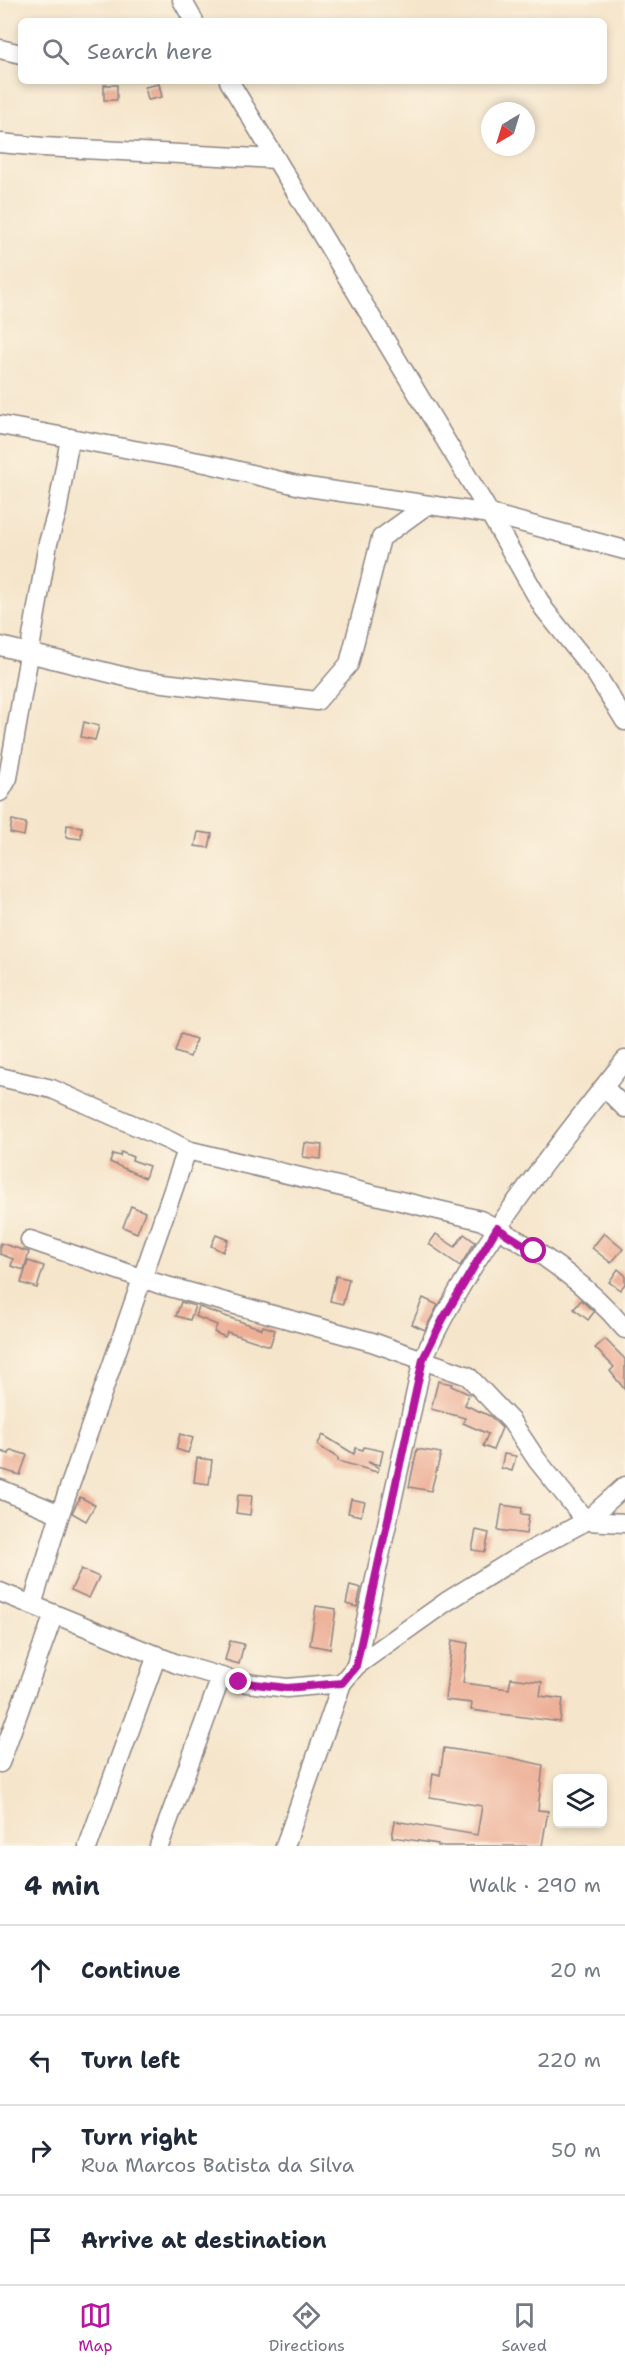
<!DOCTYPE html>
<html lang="en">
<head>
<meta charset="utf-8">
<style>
	body { margin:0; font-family:"Shantell Sans",sans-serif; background:#f2f2f3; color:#1f2937 }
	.controls { position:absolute; right:18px; bottom:18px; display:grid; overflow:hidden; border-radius:9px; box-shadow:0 3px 9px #0003 }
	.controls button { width:54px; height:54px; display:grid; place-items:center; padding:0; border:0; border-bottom:2px solid #e0e1e3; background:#fff; color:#1f2937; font:30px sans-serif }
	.compass { position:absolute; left:481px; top:102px; width:54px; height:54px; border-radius:50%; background:#fff; box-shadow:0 3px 9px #0003; rotate:218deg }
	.stop { position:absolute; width:18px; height:18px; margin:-14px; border:4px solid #b5179e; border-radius:50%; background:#fff }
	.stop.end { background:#b5179e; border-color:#fff; box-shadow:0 2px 6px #0008 }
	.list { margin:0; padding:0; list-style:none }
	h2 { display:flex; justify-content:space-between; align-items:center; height:78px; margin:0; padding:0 24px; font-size:26px }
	h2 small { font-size:20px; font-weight:400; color:#747a83 }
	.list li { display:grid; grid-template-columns:39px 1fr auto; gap:18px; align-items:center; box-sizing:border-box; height:90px; padding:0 24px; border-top:2px solid #e0e1e3 }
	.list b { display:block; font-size:22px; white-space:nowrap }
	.list p { margin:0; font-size:20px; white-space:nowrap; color:#747a83 }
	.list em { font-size:20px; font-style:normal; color:#747a83 }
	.icon { flex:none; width:33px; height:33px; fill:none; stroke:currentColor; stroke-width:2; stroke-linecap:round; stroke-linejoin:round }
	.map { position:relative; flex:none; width:625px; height:1846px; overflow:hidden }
	.search { position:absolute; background:#fff; box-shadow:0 3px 9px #0003; left:18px; right:18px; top:18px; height:66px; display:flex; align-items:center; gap:15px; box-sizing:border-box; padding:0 21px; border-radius:9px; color:#747a83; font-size:22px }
	.sheet { height:438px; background:#fff }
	nav { display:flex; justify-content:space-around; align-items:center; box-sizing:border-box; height:84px; border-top:2px solid #e0e1e3; background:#fff; font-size:16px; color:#747a83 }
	nav a { display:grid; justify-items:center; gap:3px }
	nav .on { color:#b5179e }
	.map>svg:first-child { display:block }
</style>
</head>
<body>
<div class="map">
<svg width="625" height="1846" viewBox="0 0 625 1846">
	<rect width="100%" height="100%" fill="#fcf5e5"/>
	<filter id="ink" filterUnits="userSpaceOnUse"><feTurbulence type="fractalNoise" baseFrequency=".0167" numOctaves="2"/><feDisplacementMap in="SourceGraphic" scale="12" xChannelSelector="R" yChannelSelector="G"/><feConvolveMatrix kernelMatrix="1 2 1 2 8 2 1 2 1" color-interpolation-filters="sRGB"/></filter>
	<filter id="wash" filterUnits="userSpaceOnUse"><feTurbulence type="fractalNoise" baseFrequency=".008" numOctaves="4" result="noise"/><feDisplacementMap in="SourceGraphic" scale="24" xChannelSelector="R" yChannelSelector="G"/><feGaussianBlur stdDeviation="1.35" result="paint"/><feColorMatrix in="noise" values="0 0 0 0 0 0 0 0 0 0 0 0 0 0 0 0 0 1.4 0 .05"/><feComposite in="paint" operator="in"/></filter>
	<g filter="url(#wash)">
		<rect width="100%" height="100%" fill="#f5e5cb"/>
		<g id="blocks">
			<!-- building -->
			<g fill="#edaf96">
				<path d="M159 84 162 97 148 100 145 87Z"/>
				<rect x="104" y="85" width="13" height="15"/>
				<path d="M84 722 99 726 95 740 81 737Z"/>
				<path d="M12 820 26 823 24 836 10 833Z"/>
				<path d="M67 825 82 827 81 839 66 837Z"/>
				<path d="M198 832 212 834 209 848 195 846Z"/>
				<path d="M181 1034 196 1039 190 1057 175 1052Z"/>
				<path d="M305 1143 322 1145 321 1159 303 1157Z"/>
				<path d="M121 1152 133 1157 132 1160 149 1166 145 1178 110 1162 113 1154 120 1156Z"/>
				<path d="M131 1206 145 1212 137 1233 123 1227Z"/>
				<path d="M604 1233 623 1249 611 1263 592 1248Z"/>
				<path d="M436 1234 455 1247 464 1234 475 1242 460 1266 429 1244Z"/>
				<path d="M216 1235 228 1240 223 1252 211 1246Z"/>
				<path d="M0 1243 29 1252 24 1270 11 1266 13 1259 0 1254Z"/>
				<path d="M28 1261 44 1266 37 1288 21 1283Z"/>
				<path d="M618 1269 625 1275V1284L620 1290 609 1282Z"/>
				<path d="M336 1276 349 1279 343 1304 330 1301Z"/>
				<path d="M423 1298 438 1305 425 1330 412 1324Z"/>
				<path d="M581 1300 594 1312 588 1320 574 1309Z"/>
				<path d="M181 1302 195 1306 190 1320 176 1316Z"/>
				<path d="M199 1307 262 1329 263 1326 275 1330 270 1346 227 1332 225 1337 214 1332 217 1325 195 1316Z"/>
				<path d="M605 1339 625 1359V1390L610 1371 614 1367 595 1348Z"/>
				<path d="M438 1381 452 1384 451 1386 469 1394 465 1405 490 1416 502 1428 493 1450 483 1446 488 1434 463 1423 465 1418 431 1409Z"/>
				<path d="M180 1434 193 1438 188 1453 176 1449Z"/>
				<path d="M323 1435 354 1454 356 1448 363 1450 364 1447 383 1451 380 1465 368 1462 379 1468 377 1472 338 1461V1458L317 1445Z"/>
				<path d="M417 1449 441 1453 431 1491 409 1487Z"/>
				<path d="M11 1450 27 1455 20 1475 0 1469V1451L9 1454Z"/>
				<path d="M504 1454 516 1456 512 1471 501 1468Z"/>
				<path d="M197 1458 212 1460 209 1484 194 1482Z"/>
				<path d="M238 1495 252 1496 250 1515 236 1513Z"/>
				<path d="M80 1497 95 1505 86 1521 72 1513Z"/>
				<path d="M351 1499 365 1502 361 1516 348 1513Z"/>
				<path d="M502 1505 522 1508 521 1514 529 1515 526 1534 498 1530Z"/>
				<path d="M476 1530 489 1533 485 1552 472 1550Z"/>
				<path d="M81 1569 99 1577 89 1598 71 1590Z"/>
				<path d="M350 1585 361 1588 357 1607 346 1604Z"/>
				<path d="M316 1606 336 1609 330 1649 310 1645Z"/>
				<path d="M452 1640 468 1643 463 1683 509 1689 511 1678 542 1682 540 1696 563 1699 560 1722 471 1710 472 1703 445 1700Z"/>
				<path d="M230 1641 244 1644 239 1664 225 1660Z"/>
				<path d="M444 1748 512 1758 543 1765 538 1810 548 1811 542 1846H438V1844L392 1837 395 1821 477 1835 482 1806 430 1797 433 1773 440 1775Z"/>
			</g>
		</g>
	</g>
	<g filter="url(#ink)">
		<use href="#blocks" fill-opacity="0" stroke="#8c8483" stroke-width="1.5"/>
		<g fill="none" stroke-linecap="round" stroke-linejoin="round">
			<defs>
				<g id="minor">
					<path d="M182 0 194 21"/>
					<path d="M0 49 21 54"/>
					<path d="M229 81 490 514 544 609 596 674 625 721"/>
					<path d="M0 143 43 147 276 159"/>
					<path d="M0 425 70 438"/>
					<path d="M0 646 138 680 317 701 349 664 381 538 427 505"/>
					<path d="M0 792 8 778 48 543 57 512 70 438 210 464 301 486 490 514 625 550"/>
					<path d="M0 1077 52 1089 170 1141 187 1150 480 1220C531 1244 589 1285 625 1329"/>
					<path d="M604 1087 625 1108"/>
					<path d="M30 1240 159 1284 372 1342 468 1376 511 1421 537 1460 586 1521 625 1523"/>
					<path d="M0 1489 60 1514"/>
					<path d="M0 1592 177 1664 239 1682 287 1688 342 1683"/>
					<path d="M32 1605 60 1514 187 1150"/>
					<path d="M356 1666 423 1359C471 1252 552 1152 625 1060"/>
					<path d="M0 1763 54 1614"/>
					<path d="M88 1846 157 1655"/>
					<path d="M159 1846 221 1677"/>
					<path d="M285 1846 342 1683 356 1666 446 1602 515 1559 586 1521 625 1486"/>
				</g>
			</defs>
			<!-- minor casing -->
			<use href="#minor" stroke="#8c8483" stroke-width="21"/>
			<!-- minor -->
			<use href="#minor" stroke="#fff" stroke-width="18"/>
		</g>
	</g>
	<g fill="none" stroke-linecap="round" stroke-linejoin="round" filter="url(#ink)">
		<!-- route -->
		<path stroke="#b5179e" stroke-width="8" d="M239 1682 287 1688 342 1683 356 1666 423 1359 443 1319 497 1228 534 1251"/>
	</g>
</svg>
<div class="controls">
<button><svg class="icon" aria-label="layers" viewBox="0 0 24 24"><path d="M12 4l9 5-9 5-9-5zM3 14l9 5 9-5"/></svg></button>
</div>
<svg class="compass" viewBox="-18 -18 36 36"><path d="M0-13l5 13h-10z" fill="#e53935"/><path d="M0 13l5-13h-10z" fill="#747a83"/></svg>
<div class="stop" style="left:534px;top:1251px"></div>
<div class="stop end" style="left:239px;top:1682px"></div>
<div class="search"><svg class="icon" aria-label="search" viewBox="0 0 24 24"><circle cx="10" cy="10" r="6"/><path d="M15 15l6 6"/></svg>Search here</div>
</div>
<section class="sheet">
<h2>4 min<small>Walk · 290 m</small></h2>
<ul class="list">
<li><svg class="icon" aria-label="ahead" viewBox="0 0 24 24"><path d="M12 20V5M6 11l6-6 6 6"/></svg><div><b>Continue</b></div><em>20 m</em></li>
<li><svg class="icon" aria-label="left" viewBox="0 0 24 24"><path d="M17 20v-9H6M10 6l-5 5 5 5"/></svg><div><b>Turn left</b></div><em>220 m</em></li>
<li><svg class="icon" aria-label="right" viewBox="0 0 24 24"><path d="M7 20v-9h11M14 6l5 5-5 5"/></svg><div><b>Turn right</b><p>Rua Marcos Batista da Silva</p></div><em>50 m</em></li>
<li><svg class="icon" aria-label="arrive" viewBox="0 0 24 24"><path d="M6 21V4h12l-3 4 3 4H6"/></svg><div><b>Arrive at destination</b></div></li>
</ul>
</section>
<nav>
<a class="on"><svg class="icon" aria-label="map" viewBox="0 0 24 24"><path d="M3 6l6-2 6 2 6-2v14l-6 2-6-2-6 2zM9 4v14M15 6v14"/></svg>Map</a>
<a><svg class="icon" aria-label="directions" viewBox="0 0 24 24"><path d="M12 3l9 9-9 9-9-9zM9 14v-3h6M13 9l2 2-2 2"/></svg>Directions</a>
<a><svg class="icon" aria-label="saved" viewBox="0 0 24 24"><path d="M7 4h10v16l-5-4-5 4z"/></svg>Saved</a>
</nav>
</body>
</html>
